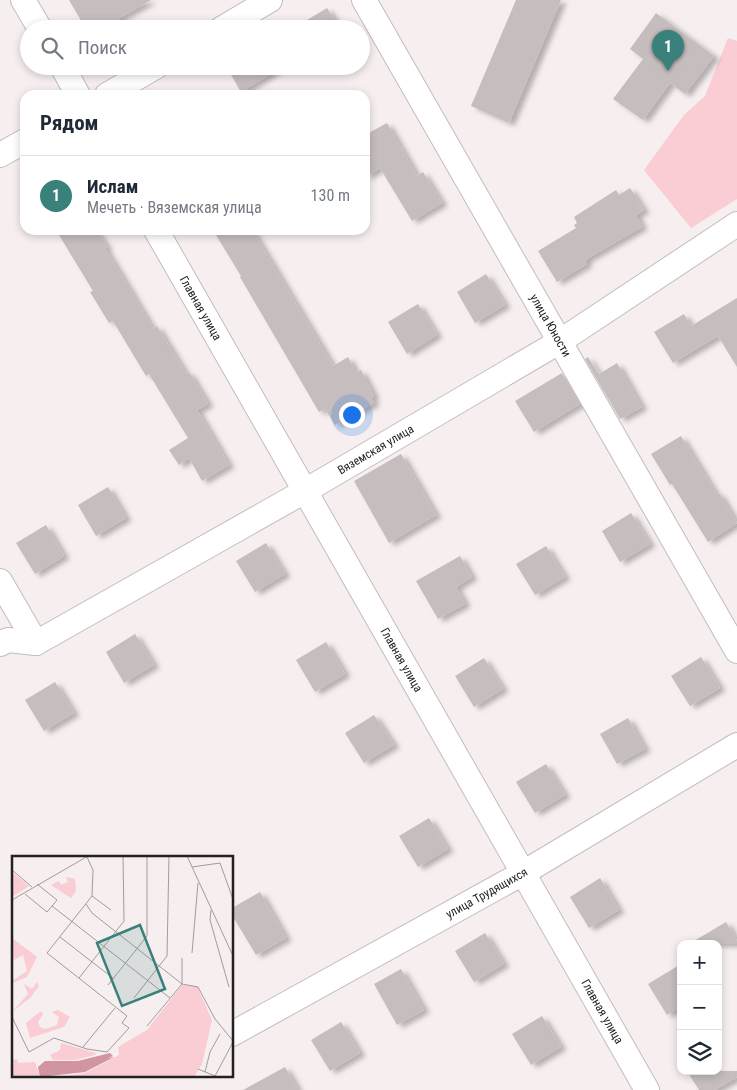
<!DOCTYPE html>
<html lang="ru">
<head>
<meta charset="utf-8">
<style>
	body { margin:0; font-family:"Roboto Condensed",sans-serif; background:#f2f2f3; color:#1f2937 }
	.controls { position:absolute; right:15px; bottom:15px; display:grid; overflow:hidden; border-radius:10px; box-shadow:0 2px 8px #0003 }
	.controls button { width:45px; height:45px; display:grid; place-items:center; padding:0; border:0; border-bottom:1px solid #e0e1e3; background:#fff; color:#1f2937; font:25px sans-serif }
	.you { position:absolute; left:351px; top:414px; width:18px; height:18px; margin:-12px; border:4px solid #fff; border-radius:50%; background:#1a73e8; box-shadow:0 0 0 8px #1a73e833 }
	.badge { display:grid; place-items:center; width:32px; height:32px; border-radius:50%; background:#39817a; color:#fff; font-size:16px; font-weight:700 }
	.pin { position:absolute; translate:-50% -41px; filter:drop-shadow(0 1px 2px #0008) }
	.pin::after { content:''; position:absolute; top:26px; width:18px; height:15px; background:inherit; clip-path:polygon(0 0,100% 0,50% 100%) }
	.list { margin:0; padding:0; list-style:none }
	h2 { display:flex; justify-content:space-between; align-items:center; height:65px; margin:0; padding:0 20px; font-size:21px }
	h2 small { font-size:16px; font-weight:400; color:#747a83 }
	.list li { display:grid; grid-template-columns:32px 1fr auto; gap:15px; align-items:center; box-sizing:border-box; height:80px; padding:0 20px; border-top:1px solid #e0e1e3 }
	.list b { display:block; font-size:19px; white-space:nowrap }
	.list p { margin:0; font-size:16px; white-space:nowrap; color:#747a83 }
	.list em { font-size:16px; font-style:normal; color:#747a83 }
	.icon { flex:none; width:28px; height:28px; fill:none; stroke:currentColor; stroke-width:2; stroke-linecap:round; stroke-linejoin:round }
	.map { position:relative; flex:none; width:737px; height:1090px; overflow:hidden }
	.search { position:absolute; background:#fff; box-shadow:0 2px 8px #0003; left:20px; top:20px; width:350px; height:55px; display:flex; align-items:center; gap:12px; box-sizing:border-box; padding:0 18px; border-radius:28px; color:#747a83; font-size:19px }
	.panel { position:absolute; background:#fff; box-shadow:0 2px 8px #0003; left:20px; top:90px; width:350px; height:145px; border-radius:15px }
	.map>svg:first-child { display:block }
</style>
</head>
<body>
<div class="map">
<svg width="737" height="1090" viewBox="0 0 737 1090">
	<defs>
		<filter id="shadow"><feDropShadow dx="5.5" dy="3" stdDeviation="2.5" flood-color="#0004"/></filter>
	</defs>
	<rect width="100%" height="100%" fill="#f6eeef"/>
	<!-- green -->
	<path fill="#faccd3" d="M728 38 737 41V199L691 228 644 170 684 115 705 96Z"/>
	<!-- building -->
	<g fill="#c5bdbe" filter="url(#shadow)">
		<path d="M69 0H151L118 19 124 29H86Z"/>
		<path d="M516 0H561L509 123 471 106Z"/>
		<path d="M327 8 340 29H292Z"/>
		<path d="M656 13 714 56 685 94 670 83 643 120 613 99 643 59 630 49Z"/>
		<path d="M226 66H283L241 92Z"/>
		<path d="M387 123 417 176 423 172 442 203 412 221 380 168 365 177V135Z"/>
		<path d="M630 188 644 210 636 215 642 227 585 260 587 264 557 282 538 251 576 228 574 225 577 223 574 217 616 190 619 195Z"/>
		<path d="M56 230H96L107 247 105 248 153 329 157 326 186 374 189 372 208 404 197 410 229 465 202 481 189 458 179 465 169 450 188 438 149 374 146 376 113 321 109 323 90 292 93 291Z"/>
		<path d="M213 230H252L333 366 348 357 356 373 361 370 374 396 371 398 374 403 335 425 325 409 319 412 240 277 241 276Z"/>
		<path d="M486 274 505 305 475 323 457 292Z"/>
		<path d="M737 298V367L718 336 673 363 654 332 684 314 691 326Z"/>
		<path d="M418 304 437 335 407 354 388 322Z"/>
		<path d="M588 357 599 374 617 363 642 407 620 419 585 359Z"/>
		<path d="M562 373 580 404 534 432 515 401Z"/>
		<path d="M681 436 716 494 719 493 737 523 708 542 672 484 670 485 651 454Z"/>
		<path d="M401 454 436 515 389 543 354 481Z"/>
		<path d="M108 487 126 518 96 536 78 505Z"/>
		<path d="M631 513 650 544 620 562 602 531Z"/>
		<path d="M46 525 64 556 35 574 16 543Z"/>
		<path d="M266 543 285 574 255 592 236 561Z"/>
		<path d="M546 546 565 577 535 595 516 564Z"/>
		<path d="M460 556 472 577 456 587 465 604 438 619 416 581Z"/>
		<path d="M135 634 154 665 124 683 106 652Z"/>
		<path d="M326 642 345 674 315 692 296 660Z"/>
		<path d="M701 657 720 688 690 706 671 676Z"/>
		<path d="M484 658 503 689 474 707 455 676Z"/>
		<path d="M55 682 74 713 44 731 25 700Z"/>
		<path d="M374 715 394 745 364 763 345 733Z"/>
		<path d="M628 718 645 749 617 764 600 734Z"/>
		<path d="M546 764 565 795 535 813 516 782Z"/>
		<path d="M429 818 448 849 418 867 399 836Z"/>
		<path d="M600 878 619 910 589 928 570 897Z"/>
		<path d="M260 892 286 938 256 955 232 915V908Z"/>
		<path d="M726 922 737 941V944H689Z"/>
		<path d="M485 933 504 964 474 982 455 951Z"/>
		<path d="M681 964V1006L667 1015 648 984Z"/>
		<path d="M401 969 424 1010 397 1025 374 984Z"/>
		<path d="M542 1016 561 1047 531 1065 512 1034Z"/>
		<path d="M341 1022 360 1053 330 1071 311 1040Z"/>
		<path d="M285 1067 298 1090H243Z"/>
		<path d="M687 1071H737V1077L715 1090H699Z"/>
	</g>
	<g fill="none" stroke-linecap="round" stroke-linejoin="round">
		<defs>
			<g id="minor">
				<path d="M23 0 40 29"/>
				<path id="s1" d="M364 0 737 651"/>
				<path d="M221 29 270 0"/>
				<path d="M62 66 78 95"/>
				<path d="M107 95 157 66"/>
				<path d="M0 155 25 141"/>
				<path id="s2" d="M156 230 647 1090"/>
				<path d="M0 581 36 643"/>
				<path id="s3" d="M0 644 8 640 36 643 305 491 559 342 737 224"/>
				<path id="s4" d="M232 1034 523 873 737 745"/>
			</g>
		</defs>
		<!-- minor casing -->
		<use href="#minor" stroke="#c4bcbd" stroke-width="26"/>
		<!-- minor -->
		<use href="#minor" stroke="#fff" stroke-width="24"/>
	</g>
	<g text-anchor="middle" stroke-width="4" stroke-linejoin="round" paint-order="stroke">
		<!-- street labels -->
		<g font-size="12" fill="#242122" stroke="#fffdfd">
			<text dy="4" stroke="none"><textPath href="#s2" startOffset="90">Главная улица</textPath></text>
			<text dy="4" stroke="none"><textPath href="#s1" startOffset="375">улица Юности</textPath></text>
			<text dy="4" stroke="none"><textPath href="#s3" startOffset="428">Вяземская улица</textPath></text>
			<text dy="4" stroke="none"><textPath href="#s2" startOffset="495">Главная улица</textPath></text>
			<text dy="4" stroke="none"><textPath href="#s4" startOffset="291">улица Трудящихся</textPath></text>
			<text dy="4" stroke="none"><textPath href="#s2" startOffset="900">Главная улица</textPath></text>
		</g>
	</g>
	<!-- overview -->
	<g transform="translate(12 856)">
		<rect width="221" height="221" fill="#f6eeef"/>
		<path d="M0 16 17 30 0 41ZM54 21 63 23 64 35 59 42 39 29 47 25 49 29 56 26ZM0 82 25 101 15 121 1 127 0 125 15 115 11 99 0 105ZM25 126 27 130 18 142 1 155 16 138 12 128 20 133ZM170 129 185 130 200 164 190 208 182 221 42 222 73 217 107 199 106 191 135 174ZM46 154 58 161 52 171 18 182 14 167 29 155 31 158 26 166 28 171 33 173 45 169 47 161 40 156ZM49 187 84 197 83 199 63 204H41L38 199 48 194ZM5 203 6 207 23 206 28 221H0V204Z" fill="#faccd3"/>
		<path d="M98 197 101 200 96 202 102 201 73 216 28 221 26 211 33 205H66Z" fill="#d2949f"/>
		<path fill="none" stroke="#a29c9d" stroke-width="1" d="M175 0 222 102M180 11 208 7 222 46M0 14 20 31M13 38 35 56 45 44 25 28M80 40 99 54M0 44 76 0M74 48 80 57 170 128M40 50 158 142M199 54 198 64 217 131M48 81 102 123M180 97 186 27M67 122 112 65 111 0M170 128 186 131 203 163 222 186M96 129 135 80V0M122 142 155 100 157 0M0 161 17 196 42 182 75 193 95 196 117 172 110 167 115 160 35 97 80 40 81 14 75 1M135 170 170 128V102M71 191 103 152M186 213 208 222M193 216 198 196 208 178M202 222 221 186"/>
		<path fill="#39817a" fill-opacity="0.15" stroke="#39817a" stroke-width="2.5" d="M128 69 153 133 110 150 85 87Z"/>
		<rect width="221" height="221" fill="none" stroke="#242122" stroke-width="2.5"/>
	</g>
</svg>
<div class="controls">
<button>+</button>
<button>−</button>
<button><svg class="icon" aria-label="layers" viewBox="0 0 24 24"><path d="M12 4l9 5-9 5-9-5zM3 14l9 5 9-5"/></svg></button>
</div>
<div class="you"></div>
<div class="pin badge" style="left:668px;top:71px">1</div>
<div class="search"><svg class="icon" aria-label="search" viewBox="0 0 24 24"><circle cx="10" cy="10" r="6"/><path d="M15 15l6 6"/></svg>Поиск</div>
<section class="panel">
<h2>Рядом<small></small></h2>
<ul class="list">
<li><span class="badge">1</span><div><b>Ислам</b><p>Мечеть · Вяземская улица</p></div><em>130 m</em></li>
</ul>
</section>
</div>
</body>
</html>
